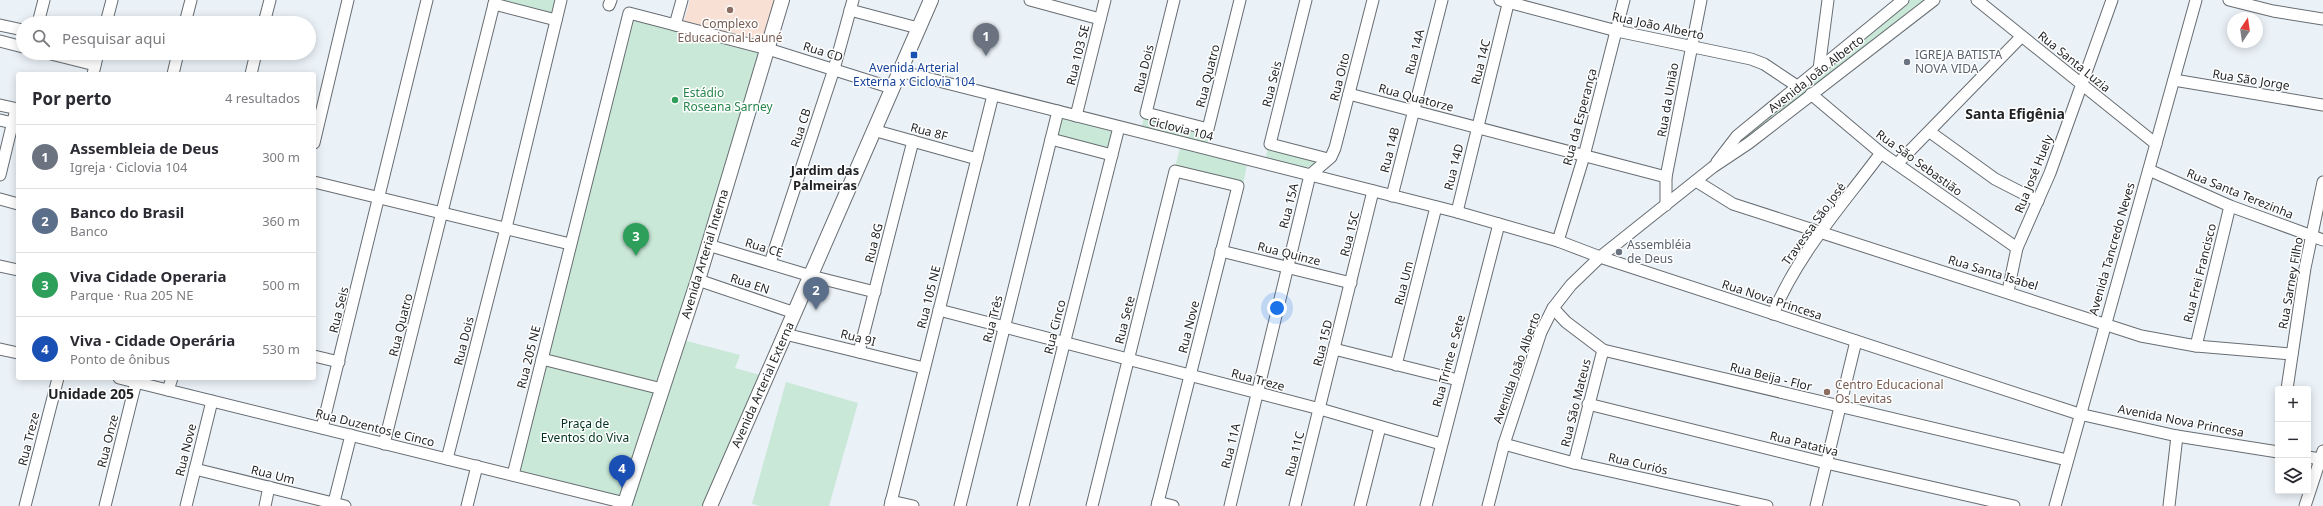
<!DOCTYPE html>
<html lang="pt">
<head>
<meta charset="utf-8">
<style>
	body { margin:0; font-family:"Noto Sans",sans-serif; background:#f2f2f3; color:#2b2b33 }
	.controls { position:absolute; right:12px; bottom:12px; display:grid; overflow:hidden; border-radius:4px; box-shadow:0 2px 10px #0003 }
	.controls button { width:36px; height:36px; display:grid; place-items:center; padding:0; border:0; border-bottom:1px solid #e1e1e2; background:#fff; color:#2b2b33; font:20px sans-serif }
	.compass { position:absolute; left:2227px; top:12px; width:36px; height:36px; border-radius:50%; background:#fff; box-shadow:0 2px 10px #0003; rotate:13deg }
	.you { position:absolute; left:1277px; top:308px; width:14px; height:14px; margin:-10px; border:3px solid #fff; border-radius:50%; background:#1a73e8; box-shadow:0 0 0 6px #1a73e833 }
	.badge { display:grid; place-items:center; width:26px; height:26px; border-radius:50%; background:#2e7879; color:#fff; font-size:13px; font-weight:700 }
	.pin { position:absolute; translate:-50% -33px; filter:drop-shadow(0 1px 2px #0008) }
	.pin::after { content:''; position:absolute; top:21px; width:14px; height:12px; background:inherit; clip-path:polygon(0 0,100% 0,50% 100%) }
	.list { margin:0; padding:0; list-style:none }
	h2 { display:flex; justify-content:space-between; align-items:center; height:52px; margin:0; padding:0 16px; font-size:17px }
	h2 small { font-size:13px; font-weight:400; color:#7c7c81 }
	.list li { display:grid; grid-template-columns:26px 1fr auto; gap:12px; align-items:center; box-sizing:border-box; height:64px; padding:0 16px; border-top:1px solid #e1e1e2 }
	.list b { display:block; font-size:15px; white-space:nowrap }
	.list p { margin:0; font-size:13px; white-space:nowrap; color:#7c7c81 }
	.list em { font-size:13px; font-style:normal; color:#7c7c81 }
	.icon { flex:none; width:22px; height:22px; fill:none; stroke:currentColor; stroke-width:2; stroke-linecap:round; stroke-linejoin:round }
	.map { position:relative; flex:none; width:2323px; height:506px; overflow:hidden }
	.search { position:absolute; background:#fff; box-shadow:0 2px 10px #0003; left:16px; top:16px; width:300px; height:44px; display:flex; align-items:center; gap:10px; box-sizing:border-box; padding:0 14px; border-radius:22px; color:#7c7c81; font-size:15px }
	.panel { position:absolute; background:#fff; box-shadow:0 2px 10px #0003; left:16px; top:72px; width:300px; height:308px; border-radius:4px }
	.map>svg:first-child { display:block }
</style>
</head>
<body>
<div class="map">
<svg width="2323" height="506" viewBox="0 0 2323 506">
	<rect width="100%" height="100%" fill="#eaf1f7"/>
	<!-- education -->
	<path fill="#f8e0d5" d="M690 0H775L765 41 684 21Z"/>
	<!-- green -->
	<g fill="#c9e8d7">
		<path d="M496 0H563L559 17Z"/>
		<path d="M1908 0H1926L1724 158 1741 137Z"/>
		<path d="M634 20 762 53 660 383 546 357Z"/>
		<path d="M1060 117 1115 132 1111 151 1055 136Z"/>
		<path d="M1144 117 1209 134 1207 147 1141 130Z"/>
		<path d="M1180 148 1247 165 1243 185 1175 167Z"/>
		<path d="M1268 148 1319 161C1304 174 1283 164 1265 160Z"/>
		<path d="M683 340 740 355 735 368 760 375 704 506H629Z"/>
		<path d="M545 363 656 392 621 499 518 473Z"/>
		<path d="M786 382 858 403 829 506H759L752 504Z"/>
	</g>
	<g fill="none" stroke-linecap="round" stroke-linejoin="round">
		<defs>
			<g id="minor">
				<path d="M1030 0 1100 19"/>
				<path d="M1174 0 1146 113 1208 129 1240 0"/>
				<path d="M1306 0 1270 144 1328 159"/>
				<path d="M1500 0 1617 31 1751 59 1764 64 1797 86"/>
				<path d="M1977 0 2156 144"/>
				<path d="M2229 0 2273 11 2323 19"/>
				<path d="M494 4 556 20"/>
				<path d="M609 5 611 0"/>
				<path d="M850 10 918 28"/>
				<path d="M38 23 44 0"/>
				<path d="M106 23 112 0"/>
				<path d="M185 23 191 0"/>
				<path d="M264 23 270 0"/>
				<path d="M0 25 23 30"/>
				<path d="M675 25 682 0"/>
				<path d="M0 41 23 47"/>
				<path d="M47 53 95 65"/>
				<path d="M1819 69 1828 0"/>
				<path d="M899 71 1457 212 1558 241 1600 257 2079 414 2177 436 2278 452"/>
				<path d="M93 74 98 53"/>
				<path d="M173 74 178 53"/>
				<path d="M251 74 256 53"/>
				<path d="M2174 80 2323 105"/>
				<path d="M1349 94 1666 177"/>
				<path d="M1811 94 1881 153 2017 248"/>
				<path d="M0 105 18 109"/>
				<path d="M1076 116 1105 0"/>
				<path d="M0 120 13 123"/>
				<path d="M873 130 977 159"/>
				<path d="M1930 132 1995 179 2038 201"/>
				<path d="M1051 139 1112 155"/>
				<path d="M314 143 348 0"/>
				<path d="M1717 162 1737 136 1903 0"/>
				<path d="M1897 164 2021 37"/>
				<path d="M2149 170 2230 206 2323 240"/>
				<path d="M0 175 16 109"/>
				<path d="M1696 181 1733 204 2141 336 2196 346 2292 354"/>
				<path d="M314 182 570 244"/>
				<path d="M1392 196 1442 0"/>
				<path d="M0 199 18 204"/>
				<path d="M1666 205V177L1701 0"/>
				<path d="M1457 212 1509 0"/>
				<path d="M1558 241 1584 156 1624 0"/>
				<path d="M708 245 811 276 875 292"/>
				<path d="M1221 251 1351 283"/>
				<path d="M770 263 834 69 853 0"/>
				<path d="M0 266 18 270"/>
				<path d="M698 280 795 313"/>
				<path d="M2008 291 2017 248 2050 173 2112 0"/>
				<path d="M1553 308 1566 322 1603 350 2067 460"/>
				<path d="M939 310 1320 409 1441 444"/>
				<path d="M1773 314C1797 255 1843 204 1881 153"/>
				<path d="M785 334 924 368"/>
				<path d="M2196 346 2230 206"/>
				<path d="M0 349 18 353"/>
				<path d="M1334 349 1458 380"/>
				<path d="M859 352 913 141"/>
				<path d="M314 356 339 362"/>
				<path d="M542 359 662 389"/>
				<path d="M1396 365 1436 207"/>
				<path d="M119 378 625 503"/>
				<path d="M2287 389 2305 268 2323 182"/>
				<path d="M168 390 172 378"/>
				<path d="M1588 404 1826 463 2014 506"/>
				<path d="M322 428 427 0"/>
				<path d="M384 444 495 0"/>
				<path d="M1504 444 1574 463 1767 506"/>
				<path d="M2308 457 2320 459"/>
				<path d="M447 459 506 228 561 0"/>
				<path d="M1574 463 1603 350"/>
				<path d="M195 469 345 506"/>
				<path d="M513 475 629 13 768 49 892 88"/>
				<path d="M891 501 913 506"/>
				<path d="M1158 502 1173 506"/>
				<path d="M25 506 58 378"/>
				<path d="M105 506 136 382"/>
				<path d="M186 506 212 401"/>
				<path d="M265 506 269 487"/>
				<path d="M333 506 351 435"/>
				<path d="M467 506 477 466"/>
				<path d="M890 506 993 95"/>
				<path d="M960 506 1058 111"/>
				<path d="M1023 506 1119 127"/>
				<path d="M1092 506 1175 171 1238 186 1157 506"/>
				<path d="M1230 506 1310 175 1331 157 1335 148 1373 0"/>
				<path d="M1295 506 1373 191"/>
				<path d="M1360 506 1380 427"/>
				<path d="M1426 506 1499 224"/>
				<path d="M1488 506 1504 444 1541 332 1553 308 1571 285 1600 257 1713 167 1749 143 1934 0"/>
				<path d="M1816 506 1856 341"/>
				<path d="M2055 506 2196 0"/>
				<path d="M2169 506 2177 436"/>
				<path d="M2305 506 2323 451"/>
			</g>
			<g id="major">
				<path d="M624 506 698 280 782 0"/>
				<path d="M710 506 931 0"/>
			</g>
		</defs>
		<!-- minor casing -->
		<use href="#minor" stroke="#676d72" stroke-width="13"/>
		<!-- major casing -->
		<use href="#major" stroke="#676d72" stroke-width="16"/>
		<!-- minor -->
		<use href="#minor" stroke="#fff" stroke-width="11"/>
		<!-- major -->
		<use href="#major" stroke="#fff" stroke-width="14"/>
	</g>
	<!-- markers -->
	<g fill="#8d6e63" stroke="#fff" stroke-width="1.5">
		<circle cx="730" cy="10" r="4"/>
		<circle cx="1827" cy="392" r="4"/>
	</g>
	<rect fill="#1a4fb4" stroke="#fff" stroke-width="1.5" x="910" y="51" width="8" height="8" rx="2"/>
	<g fill="#6b7280" stroke="#fff" stroke-width="1.5">
		<circle cx="1907" cy="62" r="4"/>
		<circle cx="1619" cy="252" r="4"/>
	</g>
	<circle fill="#2e9e5b" stroke="#fff" stroke-width="1.5" cx="675" cy="100" r="4"/>
	<g text-anchor="middle" stroke-width="3" stroke-linejoin="round" paint-order="stroke">
		<!-- education labels -->
		<g font-size="12" fill="#785e54" stroke="#fff">
			<text x="730" y="28">Complexo<tspan x="730" dy="14">Educacional Launé</tspan></text>
			<text x="1835" y="389" text-anchor="start">Centro Educacional<tspan x="1835" dy="14">Os Levitas</tspan></text>
		</g>
		<!-- street labels -->
		<g font-size="12" fill="#1f2123" stroke="#fff">
			<text transform="translate(1658 26) rotate(12)" y="4">Rua João Alberto</text>
			<text transform="translate(823 52) rotate(17)" y="4">Rua CD</text>
			<text transform="translate(1415 52) rotate(-76)" y="4">Rua 14A</text>
			<text transform="translate(1078 55) rotate(-76)" y="4">Rua 103 SE</text>
			<text transform="translate(1481 62) rotate(-76)" y="4">Rua 14C</text>
			<text transform="translate(2074 62) rotate(39)" y="4">Rua Santa Luzia</text>
			<text transform="translate(1144 69) rotate(-76)" y="4">Rua Dois</text>
			<text transform="translate(1816 74) rotate(-38)" y="4">Avenida João Alberto</text>
			<text transform="translate(1208 76) rotate(-76)" y="4">Rua Quatro</text>
			<text transform="translate(1340 77) rotate(-76)" y="4">Rua Oito</text>
			<text transform="translate(2251 80) rotate(9)" y="4">Rua São Jorge</text>
			<text transform="translate(1272 84) rotate(-76)" y="4">Rua Seis</text>
			<text transform="translate(1416 98) rotate(15)" y="4">Rua Quatorze</text>
			<text transform="translate(1668 100) rotate(-80)" y="4">Rua da União</text>
			<text transform="translate(1580 117) rotate(-75)" y="4">Rua da Esperança</text>
			<text transform="translate(801 128) rotate(-72)" y="4">Rua CB</text>
			<text transform="translate(1181 129) rotate(14)" y="4">Ciclovia 104</text>
			<text transform="translate(929 132) rotate(15)" y="4">Rua 8F</text>
			<text transform="translate(1390 150) rotate(-76)" y="4">Rua 14B</text>
			<text transform="translate(1919 163) rotate(36)" y="4">Rua São Sebastião</text>
			<text transform="translate(1454 167) rotate(-76)" y="4">Rua 14D</text>
			<text transform="translate(2034 174) rotate(-68)" y="4">Rua José Huely</text>
			<text transform="translate(2240 194) rotate(22)" y="4">Rua Santa Terezinha</text>
			<text transform="translate(1289 206) rotate(-76)" y="4">Rua 15A</text>
			<text transform="translate(1814 224) rotate(-54)" y="4">Travessa São José</text>
			<text transform="translate(1350 234) rotate(-76)" y="4">Rua 15C</text>
			<text transform="translate(874 243) rotate(-76)" y="4">Rua 8G</text>
			<text transform="translate(764 248) rotate(17)" y="4">Rua CE</text>
			<text transform="translate(2112 249) rotate(-74)" y="4">Avenida Tancredo Neves</text>
			<text transform="translate(705 254) rotate(-73)" y="4">Avenida Arterial Interna</text>
			<text transform="translate(1289 254) rotate(14)" y="4">Rua Quinze</text>
			<text transform="translate(1993 273) rotate(17)" y="4">Rua Santa Isabel</text>
			<text transform="translate(2200 273) rotate(-76)" y="4">Rua Frei Francisco</text>
			<text transform="translate(1404 283) rotate(-76)" y="4">Rua Um</text>
			<text transform="translate(2291 283) rotate(-80)" y="4">Rua Sarney Filho</text>
			<text transform="translate(750 284) rotate(18)" y="4">Rua EN</text>
			<text transform="translate(929 297) rotate(-76)" y="4">Rua 105 NE</text>
			<text transform="translate(1772 300) rotate(18)" y="4">Rua Nova Princesa</text>
			<text transform="translate(339 310) rotate(-76)" y="4">Rua Seis</text>
			<text transform="translate(993 319) rotate(-76)" y="4">Rua Três</text>
			<text transform="translate(1125 320) rotate(-76)" y="4">Rua Sete</text>
			<text transform="translate(401 325) rotate(-76)" y="4">Rua Quatro</text>
			<text transform="translate(1055 327) rotate(-76)" y="4">Rua Cinco</text>
			<text transform="translate(1189 327) rotate(-76)" y="4">Rua Nove</text>
			<text transform="translate(858 338) rotate(14)" y="4">Rua 9I</text>
			<text transform="translate(464 341) rotate(-76)" y="4">Rua Dois</text>
			<text transform="translate(1323 343) rotate(-76)" y="4">Rua 15D</text>
			<text transform="translate(529 357) rotate(-76)" y="4">Rua 205 NE</text>
			<text transform="translate(1449 361) rotate(-75)" y="4">Rua Trinte e Sete</text>
			<text transform="translate(1517 368) rotate(-70)" y="4">Avenida João Alberto</text>
			<text transform="translate(1771 377) rotate(14)" y="4">Rua Beija - Flor</text>
			<text transform="translate(1258 380) rotate(15)" y="4">Rua Treze</text>
			<text transform="translate(763 385) rotate(-66)" y="4">Avenida Arterial Externa</text>
			<text transform="translate(1576 403) rotate(-76)" y="4">Rua São Mateus</text>
			<text transform="translate(2181 421) rotate(11)" y="4">Avenida Nova Princesa</text>
			<text transform="translate(375 428) rotate(14)" y="4">Rua Duzentos e Cinco</text>
			<text transform="translate(29 439) rotate(-76)" y="4">Rua Treze</text>
			<text transform="translate(108 441) rotate(-76)" y="4">Rua Onze</text>
			<text transform="translate(1804 444) rotate(14)" y="4">Rua Patativa</text>
			<text transform="translate(1231 446) rotate(-76)" y="4">Rua 11A</text>
			<text transform="translate(186 450) rotate(-76)" y="4">Rua Nove</text>
			<text transform="translate(1295 454) rotate(-76)" y="4">Rua 11C</text>
			<text transform="translate(1638 464) rotate(13)" y="4">Rua Curiós</text>
			<text transform="translate(273 475) rotate(14)" y="4">Rua Um</text>
		</g>
		<!-- worship labels -->
		<g font-size="12" fill="#5b616d" stroke="#fff" text-anchor="start">
			<text x="1915" y="59">IGREJA BATISTA<tspan x="1915" dy="14">NOVA VIDA</tspan></text>
			<text x="1627" y="249">Assembléia<tspan x="1627" dy="14">de Deus</tspan></text>
		</g>
		<!-- transit labels -->
		<g font-size="12" fill="#164399" stroke="#fff">
			<text x="914" y="72">Avenida Arterial<tspan x="914" dy="14">Externa x Ciclovia 104</tspan></text>
		</g>
		<!-- leisure labels -->
		<g font-size="12" fill="#27864d" stroke="#fff" text-anchor="start">
			<text x="683" y="97">Estádio<tspan x="683" dy="14">Roseana Sarney</tspan></text>
		</g>
		<!-- park labels -->
		<g font-size="12" fill="#00321f" stroke="#fff">
			<text x="585" y="428">Praça de<tspan x="585" dy="14">Eventos do Viva</tspan></text>
		</g>
		<!-- neighbourhood labels -->
		<g font-size="13" font-weight="bold" fill="#1f2123" stroke="#fff">
			<text x="825" y="175">Jardim das<tspan x="825" dy="15">Palmeiras</tspan></text>
		</g>
		<!-- quarter labels -->
		<g font-size="14" font-weight="bold" fill="#1f2123" stroke="#fff">
			<text x="2015" y="119">Santa Efigênia</text>
			<text x="91" y="399">Unidade 205</text>
		</g>
	</g>
</svg>
<div class="controls">
<button>+</button>
<button>−</button>
<button><svg class="icon" aria-label="layers" viewBox="0 0 24 24"><path d="M12 4l9 5-9 5-9-5zM3 14l9 5 9-5"/></svg></button>
</div>
<svg class="compass" viewBox="-18 -18 36 36"><path d="M0-13l5 13h-10z" fill="#e53935"/><path d="M0 13l5-13h-10z" fill="#7c7c81"/></svg>
<div class="you"></div>
<div class="pin badge" style="left:986px;top:56px;background:#6b7280">1</div>
<div class="pin badge" style="left:816px;top:310px;background:#5c6f8a">2</div>
<div class="pin badge" style="left:636px;top:256px;background:#2e9e5b">3</div>
<div class="pin badge" style="left:622px;top:488px;background:#1a4fb4">4</div>
<div class="search"><svg class="icon" aria-label="search" viewBox="0 0 24 24"><circle cx="10" cy="10" r="6"/><path d="M15 15l6 6"/></svg>Pesquisar aqui</div>
<section class="panel">
<h2>Por perto<small>4 resultados</small></h2>
<ul class="list">
<li><span class="badge" style="background:#6b7280">1</span><div><b>Assembleia de Deus</b><p>Igreja · Ciclovia 104</p></div><em>300 m</em></li>
<li><span class="badge" style="background:#5c6f8a">2</span><div><b>Banco do Brasil</b><p>Banco</p></div><em>360 m</em></li>
<li><span class="badge" style="background:#2e9e5b">3</span><div><b>Viva Cidade Operaria</b><p>Parque · Rua 205 NE</p></div><em>500 m</em></li>
<li><span class="badge" style="background:#1a4fb4">4</span><div><b>Viva - Cidade Operária</b><p>Ponto de ônibus</p></div><em>530 m</em></li>
</ul>
</section>
</div>
</body>
</html>
